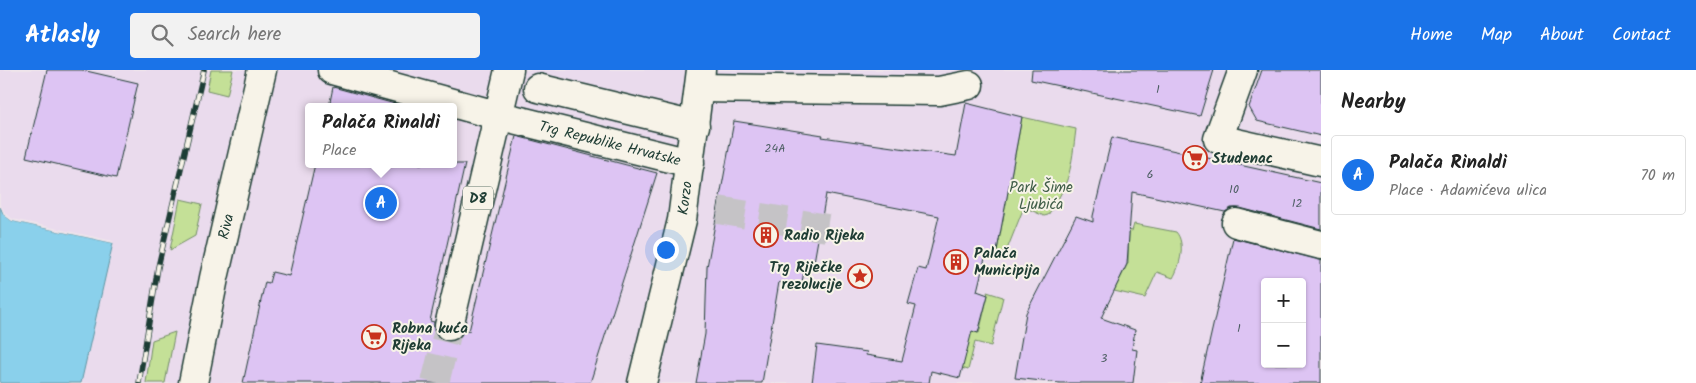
<!DOCTYPE html>
<html lang="en">
<head>
<meta charset="utf-8">
<style>
	body { margin:0; font-family:Kalam,sans-serif; background:#f2f2f2; color:#222 }
	.controls { position:absolute; right:15px; bottom:15px; display:grid; overflow:hidden; border-radius:5px; box-shadow:0 1px 4px #0004 }
	.controls button { width:45px; height:45px; display:grid; place-items:center; padding:0; border:0; border-bottom:1px solid #e0e0e0; background:#fff; color:#222; font:25px sans-serif }
	.you { position:absolute; left:665px; top:179px; width:18px; height:18px; margin:-12px; border:4px solid #fff; border-radius:50%; background:#1a73e8; box-shadow:0 0 0 8px #1a73e833 }
	.badge { display:grid; place-items:center; width:32px; height:32px; border-radius:50%; background:#1a73e8; color:#fff; font-size:16px; font-weight:700 }
	.pin { position:absolute; translate:-50% -50%; border:2px solid #fff; box-shadow:0 1px 5px #0006 }
	.popup { position:absolute; left:305px; top:33px; width:152px; height:65px; box-sizing:border-box; display:grid; place-content:center; border-radius:5px; background:#fff; filter:drop-shadow(0 1px 4px #0005); font-size:16px; white-space:nowrap; color:#767676 }
	.popup b { font-size:19px; color:#222 }
	.popup::after { content:''; position:absolute; left:50%; top:100%; margin-left:-10px; border:10px solid transparent; border-top-color:#fff }
	.list { margin:0; padding:0; list-style:none }
	h2 { display:flex; justify-content:space-between; align-items:center; height:65px; margin:0; padding:0 20px; font-size:21px }
	h2 small { font-size:16px; font-weight:400; color:#767676 }
	.list li { display:grid; grid-template-columns:32px 1fr auto; gap:15px; align-items:center; box-sizing:border-box; height:80px; margin:0 10px 10px; padding:0 10px; border:1px solid #e0e0e0; border-radius:5px }
	.list b { display:block; font-size:19px; white-space:nowrap }
	.list p { margin:0; font-size:16px; white-space:nowrap; color:#767676 }
	.list em { font-size:16px; font-style:normal; color:#767676 }
	.icon { flex:none; width:28px; height:28px; fill:none; stroke:currentColor; stroke-width:2; stroke-linecap:round; stroke-linejoin:round }
	.map { position:relative; flex:none; width:1321px; height:313px; overflow:hidden }
	header { display:flex; align-items:center; gap:30px; box-sizing:border-box; height:70px; padding:0 25px; background:#1a73e8; color:#fff }
	header strong { font-size:24px }
	nav { display:flex; gap:28px; margin-inline-start:auto; font-size:18px }
	.search { width:350px; height:45px; background:#f2f2f2; display:flex; align-items:center; gap:12px; box-sizing:border-box; padding:0 18px; border-radius:5px; color:#767676; font-size:19px }
	main { display:flex }
	aside { flex:1; background:#fff }
	.map>svg:first-child { display:block }
</style>
</head>
<body>
<header>
<strong>Atlasly</strong>
<div class="search"><svg class="icon" aria-label="search" viewBox="0 0 24 24"><circle cx="10" cy="10" r="6"/><path d="M15 15l6 6"/></svg>Search here</div>
<nav><a>Home</a><a>Map</a><a>About</a><a>Contact</a></nav>
</header>
<main>
<div class="map">
<svg width="1321" height="313" viewBox="0 0 1321 313">
	<rect width="100%" height="100%" fill="#efe5eb"/>
	<filter id="ink" filterUnits="userSpaceOnUse"><feTurbulence type="fractalNoise" baseFrequency=".02" numOctaves="2"/><feDisplacementMap in="SourceGraphic" scale="10" xChannelSelector="R" yChannelSelector="G"/><feConvolveMatrix kernelMatrix="1 2 1 2 8 2 1 2 1" color-interpolation-filters="sRGB"/></filter>
	<g filter="url(#ink)">
		<!-- built -->
		<path fill="#eadbed" fill-rule="evenodd" d="M0 0H1321V313H81L113 173 12 151 4 145 0 137ZM308 37H454V94H308ZM1265 212H1302V294H1265Z"/>
		<!-- green -->
		<g fill="#c4e097" stroke="#728e66">
			<path d="M211 0H233L227 25 207 20Z"/>
			<path d="M1022 47 1076 59C1071 99 1071 111 1048 145L1044 146 1024 137 1006 182 996 186Z"/>
			<path d="M180 129 202 134 195 166 170 180Z"/>
			<path d="M1134 154 1176 162C1186 173 1180 196 1173 208L1157 202 1145 228 1114 221 1128 193 1129 160 1132 161Z"/>
			<path d="M987 222 1003 227 991 276 975 272 968 300 962 298 960 258 979 263 988 225Z"/>
			<path d="M175 262 165 313H146L152 270Z"/>
		</g>
		<!-- water -->
		<path fill="#8ad0eb" stroke="#5f95a2" d="M0 137 4 145 12 151 113 173 81 313H0Z"/>
		<!-- pier -->
		<path fill="#efe5eb" d="M0 134 6 144 13 149 113 171V173L12 151 4 145Z"/>
		<!-- building -->
		<g fill="#ddc4f3" stroke="#1f3d34" fill-rule="evenodd">
			<path d="M47 0H82L138 13 116 108 26 87Z"/>
			<path d="M1032 0H1214L1200 46 1031 10Z"/>
			<path d="M1262 0H1321V66L1257 51 1249 37Z"/>
			<path d="M333 17 406 37H329Z"/>
			<path d="M966 33 1022 47 996 186 986 184 977 221 988 225 978 263 972 261 960 308 931 301 929 313H812L817 275 867 282 866 285 902 291 916 236 908 234 918 198 926 200 939 146 826 124 814 192 806 190 801 218 779 212 762 313H696L705 264 707 197 734 51 823 65 822 67 956 86Z"/>
			<path d="M516 66 657 103 590 313H243L265 212 269 213 272 202 289 206 315 94H465L430 251 434 252V261L439 268 446 271H453L460 267 464 259 469 261Z"/>
			<path d="M1112 67 1321 113V159L1240 138H1231L1225 142 1132 122 1127 194 1101 248 1135 260 1132 279 1137 280 1133 313H1060L1015 308 1026 243 1076 146 1093 152V146Z"/>
			<path d="M1233 168 1321 190V313H1200ZM1265 212H1302V294H1265Z"/>
		</g>
		<g fill="none" stroke-linecap="round" stroke-linejoin="round">
			<!-- street-tunnel -->
			<path stroke="#c5c3c6" stroke-width="28" stroke-dasharray="28 14" stroke-linecap="butt" d="M718 140 827 158"/>
			<!-- primary-tunnel -->
			<path stroke="#c5c3c6" stroke-width="28" stroke-dasharray="28 14" stroke-linecap="butt" d="M435 313 449 256"/>
			<defs>
				<g id="street">
					<path d="M332 0 485 42"/>
					<path d="M1243 0 1218 69 1321 92"/>
					<path d="M538 18 695 56"/>
					<path d="M699 18 939 21 969 15"/>
					<path id="s1" d="M513 49 690 93"/>
					<path d="M1236 153 1321 175"/>
					<path id="s2" d="M642 313 682 150 701 0"/>
				</g>
				<g id="primary">
					<path d="M449 256 509 0"/>
					<path id="s3" d="M193 313 214 208 262 0"/>
				</g>
			</defs>
			<!-- street casing -->
			<use href="#street" stroke="#1f3d34" stroke-width="31"/>
			<!-- primary casing -->
			<use href="#primary" stroke="#1f3d34" stroke-width="31"/>
			<!-- street -->
			<use href="#street" stroke="#f7f3e8" stroke-width="28"/>
			<!-- primary -->
			<use href="#primary" stroke="#f7f3e8" stroke-width="28"/>
			<defs>
				<path id="rail" d="M139 313 158 197 204 0"/>
			</defs>
			<!-- rail casing -->
			<use href="#rail" stroke="#1f3d34" stroke-width="5.5"/>
			<!-- rail -->
			<use href="#rail" stroke="#f7f3e8" stroke-width="4" stroke-dasharray="11" stroke-linecap="butt"/>
		</g>
	</g>
	<!-- icons -->
	<defs>
		<symbol id="supermarket-ring" viewBox="-11 -11 22 22"><circle r="9.5" fill="#f7f3e8" stroke="#c8321e" stroke-width="1.5"/><path d="M-6-5.5h2.5l.6 2H6L4.5 2H-2.5L-4.4-4H-6ZM-1.5 3.2a1.3 1.3 0 1 0 .1 0ZM3 3.2a1.3 1.3 0 1 0 .1 0Z" fill="#c8321e"/></symbol>
		<symbol id="building-ring" viewBox="-11 -11 22 22"><circle r="9.5" fill="#f7f3e8" stroke="#c8321e" stroke-width="1.5"/><path d="M-4-6H4V6H1V3H-1V6H-4ZM-2.5-4.3h1.7v1.8h-1.7ZM.8-4.3h1.7v1.8H.8ZM-2.5-1h1.7V.8h-1.7ZM.8-1h1.7V.8H.8Z" fill="#c8321e"/></symbol>
		<symbol id="sight-ring" viewBox="-11 -11 22 22"><circle r="9.5" fill="#f7f3e8" stroke="#c8321e" stroke-width="1.5"/><path d="M0-6L1.8-2.2L6-1.7L2.9 1.2L3.7 5.4L0 3.3L-3.7 5.4L-2.9 1.2L-6-1.7L-1.8-2.2Z" fill="#c8321e"/></symbol>
	</defs>
	<g fill-rule="evenodd">
		<use href="#supermarket-ring" x="1181" y="74" width="28" height="28"/>
		<use href="#building-ring" x="752" y="151" width="28" height="28"/>
		<use href="#building-ring" x="942" y="178" width="28" height="28"/>
		<use href="#sight-ring" x="846" y="192" width="28" height="28"/>
		<use href="#supermarket-ring" x="360" y="253" width="28" height="28"/>
	</g>
	<g text-anchor="middle" stroke-width="4" stroke-linejoin="round" paint-order="stroke">
		<!-- number labels -->
		<g font-size="12" fill="#4e5f64">
			<text x="1158" y="23">1</text>
			<text x="775" y="82">24A</text>
			<text x="1150" y="108">6</text>
			<text x="1234" y="123">10</text>
			<text x="1297" y="137">12</text>
			<text x="1239" y="262">1</text>
			<text x="1104" y="292">3</text>
		</g>
		<!-- shield labels -->
		<rect fill="#f7f3e8" stroke="#60746a" stroke-width="1" x="463" y="116.5" width="30" height="23" rx="4"/>
		<g font-size="14" font-weight="bold" fill="#1f3d34">
			<text x="478" y="133">D8</text>
		</g>
		<!-- street labels -->
		<g font-size="15" fill="#1f3d34" stroke="#f7f3e8">
			<text dy="5" stroke="none"><textPath href="#s1" startOffset="100">Trg Republike Hrvatske</textPath></text>
			<text dy="5" stroke="none"><textPath href="#s2" startOffset="190">Korzo</textPath></text>
			<text dy="5" stroke="none"><textPath href="#s3" startOffset="160">Riva</textPath></text>
		</g>
		<!-- poi labels -->
		<g font-size="15" font-weight="bold" fill="#1f3d34" stroke="#f7f3e8" text-anchor="start">
			<text x="1212" y="93">Studenac</text>
			<text x="784" y="170">Radio Rijeka</text>
			<text x="974" y="188">Palača<tspan x="974" dy="17">Municipija</tspan></text>
			<text x="842" y="202" text-anchor="end">Trg Riječke<tspan x="842" dy="17">rezolucije</tspan></text>
			<text x="392" y="263">Robna kuća<tspan x="392" dy="17">Rijeka</tspan></text>
		</g>
		<!-- park labels -->
		<g font-size="15" fill="#405e48" stroke="#f7f3e8">
			<text x="1041" y="122">Park Šime<tspan x="1041" dy="17">Ljubića</tspan></text>
		</g>
	</g>
</svg>
<div class="controls">
<button>+</button>
<button>−</button>
</div>
<div class="you"></div>
<div class="pin badge" style="left:381px;top:133px">A</div>
<div class="popup"><b>Palača Rinaldi</b>Place</div>
</div>
<aside>
<h2>Nearby<small></small></h2>
<ul class="list">
<li><span class="badge">A</span><div><b>Palača Rinaldi</b><p>Place · Adamićeva ulica</p></div><em>70 m</em></li>
</ul>
</aside>
</main>
</body>
</html>
